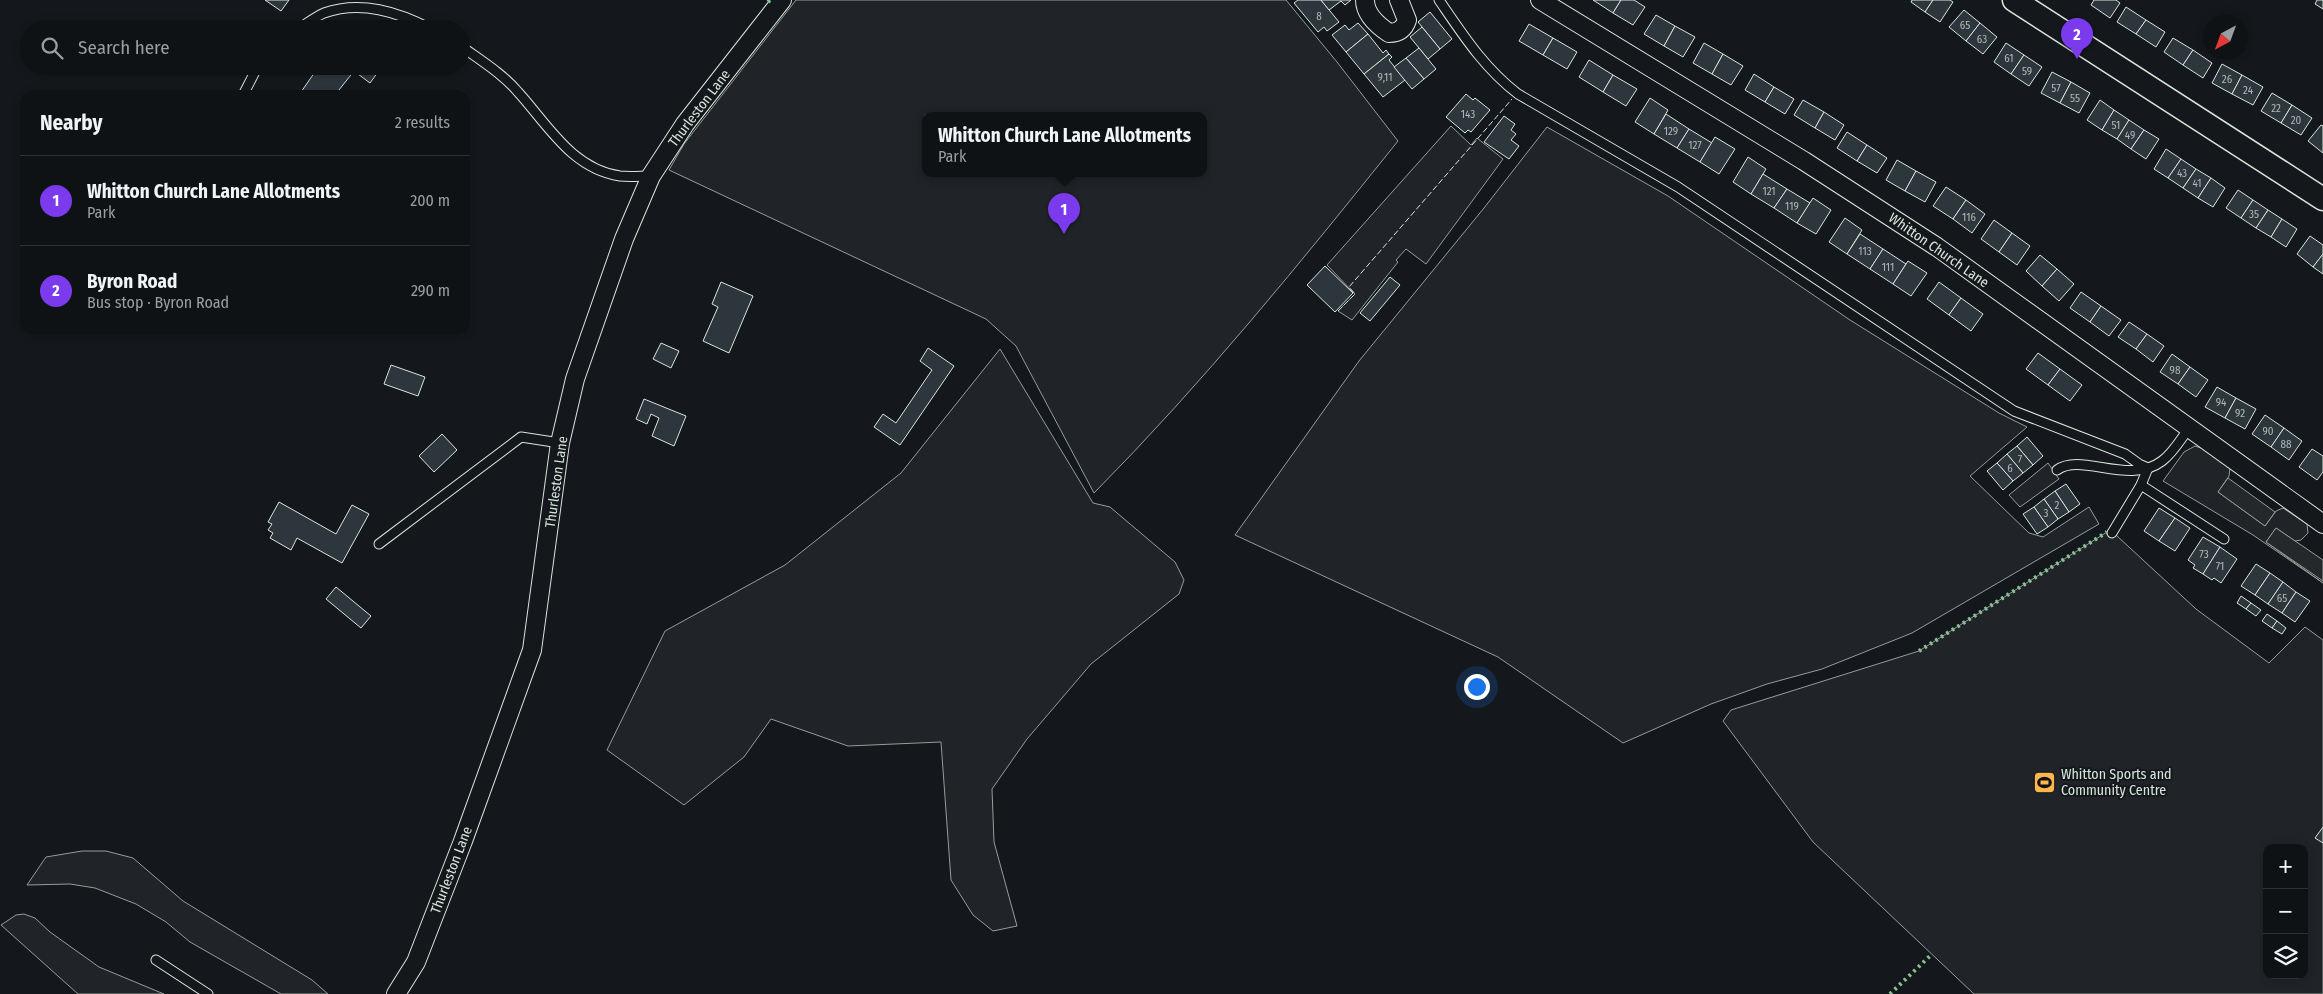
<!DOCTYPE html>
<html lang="en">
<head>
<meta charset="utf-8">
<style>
	body { margin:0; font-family:"Fira Sans Condensed",sans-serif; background:#181b1e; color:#f1f3f6 }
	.controls { position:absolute; right:15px; bottom:15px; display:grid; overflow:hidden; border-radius:10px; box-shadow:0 2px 8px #0003 }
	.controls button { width:45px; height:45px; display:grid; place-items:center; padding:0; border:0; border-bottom:1px solid #2f3234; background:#0f1215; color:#f1f3f6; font:25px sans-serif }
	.compass { position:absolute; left:2203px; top:15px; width:45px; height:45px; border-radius:50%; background:#0f1215; box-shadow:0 2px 8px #0003; rotate:221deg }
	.you { position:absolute; left:1476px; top:686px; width:18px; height:18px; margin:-12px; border:4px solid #fff; border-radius:50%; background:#1a73e8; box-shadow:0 0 0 8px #1a73e833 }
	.badge { display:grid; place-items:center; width:32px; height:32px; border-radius:50%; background:#7c3aed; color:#fff; font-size:16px; font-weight:700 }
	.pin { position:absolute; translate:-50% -41px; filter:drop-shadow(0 1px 2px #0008) }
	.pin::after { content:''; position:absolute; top:26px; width:18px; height:15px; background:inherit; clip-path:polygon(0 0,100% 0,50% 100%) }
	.popup { position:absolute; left:922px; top:112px; width:285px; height:65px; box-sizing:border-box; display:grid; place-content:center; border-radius:10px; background:#0f1215; filter:drop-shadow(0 1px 4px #0005); font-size:16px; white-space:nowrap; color:#9b9ea0 }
	.popup b { font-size:19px; color:#f1f3f6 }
	.popup::after { content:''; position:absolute; left:50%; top:100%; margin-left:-10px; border:10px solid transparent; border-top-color:#0f1215 }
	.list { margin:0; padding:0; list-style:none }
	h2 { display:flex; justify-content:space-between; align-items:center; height:65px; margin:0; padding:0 20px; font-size:21px }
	h2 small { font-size:16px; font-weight:400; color:#9b9ea0 }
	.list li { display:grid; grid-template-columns:32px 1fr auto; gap:15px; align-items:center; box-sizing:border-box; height:90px; padding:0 20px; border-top:1px solid #2f3234 }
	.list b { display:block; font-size:19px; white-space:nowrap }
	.list p { margin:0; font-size:16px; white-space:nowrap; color:#9b9ea0 }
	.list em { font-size:16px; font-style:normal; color:#9b9ea0 }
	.icon { flex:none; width:28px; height:28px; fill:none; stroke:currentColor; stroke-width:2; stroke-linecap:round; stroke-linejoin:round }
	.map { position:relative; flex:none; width:2323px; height:994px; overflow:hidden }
	.search { position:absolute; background:#0f1215; box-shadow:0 2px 8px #0003; left:20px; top:20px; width:450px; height:55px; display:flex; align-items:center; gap:12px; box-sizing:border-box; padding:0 18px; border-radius:28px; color:#9b9ea0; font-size:19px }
	.panel { position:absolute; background:#0f1215; box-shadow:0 2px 8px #0003; left:20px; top:90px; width:450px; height:245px; border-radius:15px }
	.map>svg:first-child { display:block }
</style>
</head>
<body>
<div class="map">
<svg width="2323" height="994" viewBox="0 0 2323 994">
	<rect width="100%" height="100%" fill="#14181c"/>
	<!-- green -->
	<g fill="#202428" stroke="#939e99" fill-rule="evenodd">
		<path d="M796 0H1286L1337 62 1398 141C1301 262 1203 383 1094 493L1016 346 986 319 669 170 684 144ZM925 115H1203V173H925Z"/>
		<path d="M1451 126 1471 145 1477 138 1503 159 1426 264 1406 249 1396 260 1398 262 1352 320 1338 311 1355 294 1327 265Z"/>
		<path d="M1547 127 1668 196 1850 320 1999 413 2027 427 1970 476 2029 533 2043 537 2089 507 2099 524 1912 633 1822 669 1767 684 1711 704 1623 743 1498 657 1235 535 1359 361 1484 208Z"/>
		<path d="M1000 349 1093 503 1110 507 1175 562 1184 580 1179 594 1091 664 1027 739 992 789 994 842 1017 926 993 931 973 915 951 880 941 742 848 746 771 719 744 757 684 805 607 750 665 631 785 565 901 473Z"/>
		<path d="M2195 446 2207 450 2230 468 2229 476 2218 492 2265 526 2276 511 2283 508 2307 524 2308 533 2301 540 2295 541 2276 528 2266 542 2323 583 2253 535 2163 481 2184 452Z"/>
		<path d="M2048 463 2059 479 2020 507 2009 495Z"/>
		<path d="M2107 532 2116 535 2196 609 2269 663 2305 627 2323 640V994H1974L1813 842 1723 721 1731 710 1919 651ZM2267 848H2304V975H2267Z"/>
		<path d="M82 851H106L133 858 183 901 312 980 328 994H281L190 942 166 922 136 904 95 888 70 884 27 885 46 857Z"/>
		<path d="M24 914 35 918 50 932 99 967 164 994H78L1 925 16 915Z"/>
	</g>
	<!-- parking -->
	<g fill="#24282b" stroke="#939e99">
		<path d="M2228 478 2275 512 2265 526 2218 492Z"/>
		<path d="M2276 528 2323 560V581L2266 542Z"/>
	</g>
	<!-- building -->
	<g fill="#2c363c" stroke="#d8e6dc">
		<path d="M265 0H289L281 11Z"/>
		<path d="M1298 0H1321L1339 22 1327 31 1324 27 1318 32 1294 3Z"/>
		<path d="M1321 0H1351L1345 5 1341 1 1329 10Z"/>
		<path d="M1593 0H1621L1613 13Z"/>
		<path d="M1621 0H1634L1645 7 1633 25 1613 13Z"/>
		<path d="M1912 0H1933L1925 12 1911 2Z"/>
		<path d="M1933 0H1950L1953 2 1940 22 1925 12Z"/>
		<path d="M2094 0H2116L2120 3 2110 18 2091 5Z"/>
		<path d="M2317 0H2323V9L2315 4Z"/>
		<path d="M2126 7 2146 20 2136 34 2117 22Z"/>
		<path d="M1964 10 1980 23 1966 41 1949 27Z"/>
		<path d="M1430 12 1452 39 1440 49 1418 22Z"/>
		<path d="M1656 15 1675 26 1664 46 1644 34Z"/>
		<path d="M2146 20 2165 32 2156 47 2136 34Z"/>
		<path d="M1358 23 1368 34 1346 52 1332 35 1345 25 1349 30Z"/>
		<path d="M1980 23 1997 37 1983 54 1966 41Z"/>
		<path d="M1529 24 1553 38 1543 55 1519 41Z"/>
		<path d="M1675 26 1695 37 1683 57 1664 46Z"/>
		<path d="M1422 27 1440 49 1428 59 1410 37Z"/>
		<path d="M1368 34 1383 53 1386 50 1389 54 1364 74 1346 52Z"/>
		<path d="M1553 38 1577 52 1567 69 1543 55Z"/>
		<path d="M2173 38 2193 50 2183 65 2164 52Z"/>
		<path d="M1704 43 1723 54 1712 74 1693 63Z"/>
		<path d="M2006 43 2024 55 2011 74 1994 62Z"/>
		<path d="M1419 48 1436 69 1424 79 1406 58Z"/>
		<path d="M2193 50 2212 63 2203 78 2183 65Z"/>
		<path d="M1389 54 1392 57 1389 60 1405 80 1383 97 1364 74Z"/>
		<path d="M1723 54 1743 66 1731 85 1712 74Z"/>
		<path d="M2024 55 2042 67 2029 86 2011 74Z"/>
		<path d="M1406 58 1424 79 1412 89 1394 67Z"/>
		<path d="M1589 60 1613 75 1603 92 1579 77Z"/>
		<path d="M2222 64 2242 75 2232 94 2212 83Z"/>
		<path d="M319 66H369L378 72 370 83 354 71 335 95H299Z"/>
		<path d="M2052 72 2071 82 2060 103 2041 93Z"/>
		<path d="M1754 74 1774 87 1765 102 1745 90Z"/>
		<path d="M1613 75 1637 89 1626 106 1603 92Z"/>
		<path d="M2242 75 2263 87 2253 105 2232 94Z"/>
		<path d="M2071 82 2090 93 2079 113 2060 103Z"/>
		<path d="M1774 87 1794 99 1785 114 1765 102Z"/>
		<path d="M2272 93 2292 105 2281 123 2261 111Z"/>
		<path d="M1466 94 1473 100 1475 98 1490 110 1471 132 1468 130 1465 133 1446 117Z"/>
		<path d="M1650 98 1668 110 1654 134 1635 122Z"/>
		<path d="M1803 100 1824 112 1815 128 1794 115Z"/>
		<path d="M2100 100 2114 110 2102 130 2087 120Z"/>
		<path d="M2292 105 2312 118 2301 135 2281 123Z"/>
		<path d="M2114 110 2129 120 2117 139 2102 130Z"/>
		<path d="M1824 112 1844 125 1835 140 1815 128Z"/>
		<path d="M1666 114 1689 129 1677 148 1654 134Z"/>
		<path d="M1504 116 1515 124 1511 130 1516 134 1511 140 1519 146 1509 159 1484 142Z"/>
		<path d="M2129 120 2144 130 2131 149 2117 139Z"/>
		<path d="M2321 125 2323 126V153L2308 141Z"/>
		<path d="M1689 129 1712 143 1700 162 1677 148Z"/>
		<path d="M2144 130 2159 139 2146 159 2131 149Z"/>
		<path d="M1847 132 1867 145 1857 161 1837 148Z"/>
		<path d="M1715 137 1735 149 1719 174 1700 162Z"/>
		<path d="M1867 145 1887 158 1877 173 1857 161Z"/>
		<path d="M2166 149 2181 159 2168 178 2154 169Z"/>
		<path d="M1748 157 1766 169 1751 194 1733 182Z"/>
		<path d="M2181 159 2196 169 2183 188 2168 178Z"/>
		<path d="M1897 160 1916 171 1905 191 1886 180Z"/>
		<path d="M2196 169 2211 178 2198 198 2183 188Z"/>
		<path d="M1916 171 1936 182 1925 202 1905 191Z"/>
		<path d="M1763 174 1787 189 1774 208 1751 194Z"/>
		<path d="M2211 178 2225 188 2213 207 2198 198Z"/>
		<path d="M1946 187 1966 200 1953 219 1933 206Z"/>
		<path d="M1787 189 1810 203 1797 223 1774 208Z"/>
		<path d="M2238 190 2253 200 2241 218 2226 208Z"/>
		<path d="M1813 198 1831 210 1816 234 1797 223Z"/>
		<path d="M1966 200 1985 214 1972 233 1953 219Z"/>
		<path d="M2253 200 2268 210 2256 228 2241 218Z"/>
		<path d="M2268 210 2282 219 2271 237 2256 228Z"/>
		<path d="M1845 218 1862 230 1847 254 1829 242Z"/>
		<path d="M2282 219 2297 229 2286 247 2271 237Z"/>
		<path d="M1994 220 2012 233 1999 252 1981 239Z"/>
		<path d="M2012 233 2030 246 2017 265 1999 252Z"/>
		<path d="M1860 234 1883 249 1870 269 1847 254Z"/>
		<path d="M2310 236 2323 245V254L2313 267 2297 254Z"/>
		<path d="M1883 249 1906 264 1893 284 1870 269Z"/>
		<path d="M2323 254V274L2313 267Z"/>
		<path d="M2040 255 2057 269 2042 286 2026 271Z"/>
		<path d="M1908 261 1927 273 1911 296 1893 284Z"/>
		<path d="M1325 266 1353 293 1335 312 1307 285Z"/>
		<path d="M2057 269 2074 284 2059 301 2042 286Z"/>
		<path d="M1390 277 1400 285 1370 321 1360 313Z"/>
		<path d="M721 282 753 296 729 353 703 341 718 307 712 304Z"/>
		<path d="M1939 282 1961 298 1949 315 1927 299Z"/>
		<path d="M2081 292 2101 306 2090 322 2070 308Z"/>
		<path d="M1961 298 1983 314 1971 331 1949 315Z"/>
		<path d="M2101 306 2121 320 2109 336 2090 322Z"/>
		<path d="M2129 322 2147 334 2136 349 2118 337Z"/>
		<path d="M2147 334 2164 346 2153 362 2136 349Z"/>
		<path d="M661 343 679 351 671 368 653 359Z"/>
		<path d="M928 348 954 366 900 445 874 427 883 414 896 423 932 370 920 361Z"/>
		<path d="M2038 353 2060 369 2048 385 2026 369Z"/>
		<path d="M2172 354 2190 367 2178 384 2160 372Z"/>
		<path d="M391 365 425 377 418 396 384 384Z"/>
		<path d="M2190 367 2208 380 2196 397 2178 384Z"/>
		<path d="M2060 369 2082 385 2070 401 2048 385Z"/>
		<path d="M2217 387 2236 398 2225 418 2205 407Z"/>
		<path d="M2236 398 2256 409 2245 429 2225 418Z"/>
		<path d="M644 399 686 416 674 446 652 436 659 418 651 414 647 424 636 419Z"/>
		<path d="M2265 415 2284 428 2271 447 2252 434Z"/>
		<path d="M2284 428 2302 441 2289 460 2271 447Z"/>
		<path d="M442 434 457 450 434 472 419 456Z"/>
		<path d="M2027 437 2043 456 2033 465 2017 446Z"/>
		<path d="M2017 446 2033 465 2023 473 2007 454Z"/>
		<path d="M2312 449 2323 456V472L2317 480 2299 467Z"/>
		<path d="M2007 454 2023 473 2013 481 1997 463Z"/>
		<path d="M1997 463 2013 481 2003 490 1987 471Z"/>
		<path d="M2066 484 2080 504 2069 512 2055 491Z"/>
		<path d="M2055 491 2069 512 2058 519 2044 499Z"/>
		<path d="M2044 499 2058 519 2048 527 2034 507Z"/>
		<path d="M279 502 336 534 352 505 369 514 342 563 297 538 291 550 270 538 273 533 268 530 272 524 268 522Z"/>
		<path d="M2034 507 2048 527 2037 534 2023 514Z"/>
		<path d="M2159 508 2175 518 2159 541 2144 531Z"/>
		<path d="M2175 518 2190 528 2175 551 2159 541Z"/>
		<path d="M2203 537 2220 547 2203 574 2193 568 2195 565 2188 560Z"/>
		<path d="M2220 547 2237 559 2221 583 2214 578 2212 580 2203 574Z"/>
		<path d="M2256 564 2270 573 2255 595 2241 586Z"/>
		<path d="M2270 573 2283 582 2268 604 2255 595Z"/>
		<path d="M2283 582 2296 592 2282 613 2268 604Z"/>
		<path d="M336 587 371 616 361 628 326 599Z"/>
		<path d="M2296 592 2310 601 2295 622 2282 613Z"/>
		<path d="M2241 596 2251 603 2246 609 2237 603Z"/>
		<path d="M2251 603 2261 610 2256 616 2246 609Z"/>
		<path d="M2267 614 2277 621 2272 628 2262 621Z"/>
		<path d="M2277 621 2286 628 2282 634 2272 628Z"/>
		<path d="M2323 827V843L2315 838Z"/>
	</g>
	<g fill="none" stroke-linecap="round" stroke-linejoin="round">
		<defs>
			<g id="service">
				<path d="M1439 0C1463 35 1484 68 1518 94L1678 187 2014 411 2125 454 2139 464 2148 468"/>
				<path d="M298 29C306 24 315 17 324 13 361 0 398 12 431 29"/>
				<path d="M461 46C480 60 503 74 518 92 548 125 572 169 620 176 630 177 641 176 651 176"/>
				<path d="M243 95 258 66"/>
				<path d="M2057 470C2081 452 2129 486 2162 461 2173 453 2181 439 2189 428"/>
				<path d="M2141 485 2224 539"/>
				<path d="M2112 533 2141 485 2148 468"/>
				<path d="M379 544 521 437 560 443"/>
				<path d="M156 960 208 994"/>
			</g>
			<g id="minor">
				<path d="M1365 0C1365 14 1377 25 1389 33 1398 33 1404 29 1407 20L1399 0"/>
				<path d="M1540 0 1804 161 1937 247 2323 524"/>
				<path d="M396 994 416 962 463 841 532 650 560 443 575 379 624 239 651 176 685 124 782 0"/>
			</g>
			<path id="tertiary" d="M2014 0 2323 199"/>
		</defs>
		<!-- service casing -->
		<use href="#service" stroke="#d8e6dc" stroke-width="11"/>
		<!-- minor casing -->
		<use href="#minor" stroke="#d8e6dc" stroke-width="20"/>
		<!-- tertiary casing -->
		<use href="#tertiary" stroke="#d8e6dc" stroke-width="25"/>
		<!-- service -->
		<use href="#service" stroke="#14181c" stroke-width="9"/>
		<!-- minor -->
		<use href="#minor" stroke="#14181c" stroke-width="18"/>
		<!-- tertiary -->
		<use href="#tertiary" stroke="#14181c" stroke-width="22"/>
		<!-- hedge -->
		<g stroke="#8ac095" stroke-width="4" stroke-dasharray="2.5 4" stroke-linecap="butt">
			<path d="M768 2 770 0"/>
			<path d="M1919 651 2107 532"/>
			<path d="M1890 994 1931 955"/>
		</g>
		<!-- fence -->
		<path stroke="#d8e6dc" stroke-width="1" stroke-dasharray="6 2.5" stroke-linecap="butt" d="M1338 311 1355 294 1349 287 1512 99"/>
	</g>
	<!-- icons -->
	<defs>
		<symbol id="stadium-square" viewBox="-11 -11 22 22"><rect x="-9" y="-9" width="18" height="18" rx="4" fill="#ffb74d" stroke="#14181c"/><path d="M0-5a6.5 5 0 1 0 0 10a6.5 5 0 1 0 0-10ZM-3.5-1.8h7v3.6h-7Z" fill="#111"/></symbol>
	</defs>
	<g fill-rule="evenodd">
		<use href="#stadium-square" x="2032" y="770" width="25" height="25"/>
	</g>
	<g text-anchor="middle" stroke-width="4" stroke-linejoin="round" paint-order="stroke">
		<!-- number labels -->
		<g font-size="11" fill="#adbab4">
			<text x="1319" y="20">8</text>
			<text x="1965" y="29">65</text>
			<text x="1982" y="43">63</text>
			<text x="2009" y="62">61</text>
			<text x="2027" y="75">59</text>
			<text x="1385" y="81">9,11</text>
			<text x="2227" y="83">26</text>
			<text x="2056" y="92">57</text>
			<text x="2248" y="94">24</text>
			<text x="2075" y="102">55</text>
			<text x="2276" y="112">22</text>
			<text x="1468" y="118">143</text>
			<text x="2296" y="124">20</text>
			<text x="2116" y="129">51</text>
			<text x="1671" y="135">129</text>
			<text x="2130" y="139">49</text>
			<text x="1695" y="149">127</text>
			<text x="2182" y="177">43</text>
			<text x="2197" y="187">41</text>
			<text x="1769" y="195">121</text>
			<text x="1792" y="210">119</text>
			<text x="2254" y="218">35</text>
			<text x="1969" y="221">116</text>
			<text x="1865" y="255">113</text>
			<text x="1888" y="271">111</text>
			<text x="2175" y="374">98</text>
			<text x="2221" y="406">94</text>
			<text x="2240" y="417">92</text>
			<text x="2268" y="435">90</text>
			<text x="2286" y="448">88</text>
			<text x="2020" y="463">7</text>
			<text x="2010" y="472">6</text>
			<text x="2057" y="509">2</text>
			<text x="2046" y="517">3</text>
			<text x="2204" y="558">73</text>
			<text x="2220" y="570">71</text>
			<text x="2282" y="602">65</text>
		</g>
		<!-- street labels -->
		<g font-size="14" fill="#d8e6dc" stroke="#14181c">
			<text transform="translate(699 108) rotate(-53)" y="5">Thurleston Lane</text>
			<text transform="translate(1939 250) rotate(35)" y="5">Whitton Church Lane</text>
			<text transform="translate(556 482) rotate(-82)" y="5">Thurleston Lane</text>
			<text transform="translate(451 870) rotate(-69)" y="5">Thurleston Lane</text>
		</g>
		<!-- poi labels -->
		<g font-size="14" fill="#d8e6dc" stroke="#14181c" text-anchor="start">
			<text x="2061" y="779">Whitton Sports and<tspan x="2061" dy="16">Community Centre</tspan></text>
		</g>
	</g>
</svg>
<div class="controls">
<button>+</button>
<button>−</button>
<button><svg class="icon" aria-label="layers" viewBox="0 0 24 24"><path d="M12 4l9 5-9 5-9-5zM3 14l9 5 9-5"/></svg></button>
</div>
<svg class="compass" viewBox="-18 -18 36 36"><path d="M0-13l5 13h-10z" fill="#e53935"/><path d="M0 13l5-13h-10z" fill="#9b9ea0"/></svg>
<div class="you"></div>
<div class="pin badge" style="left:1064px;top:234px">1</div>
<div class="popup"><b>Whitton Church Lane Allotments</b>Park</div>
<div class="pin badge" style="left:2077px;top:59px">2</div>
<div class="search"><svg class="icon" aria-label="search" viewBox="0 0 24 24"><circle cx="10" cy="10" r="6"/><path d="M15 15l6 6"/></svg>Search here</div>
<section class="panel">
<h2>Nearby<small>2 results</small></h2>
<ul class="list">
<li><span class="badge">1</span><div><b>Whitton Church Lane Allotments</b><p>Park</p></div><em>200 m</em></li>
<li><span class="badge">2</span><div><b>Byron Road</b><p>Bus stop · Byron Road</p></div><em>290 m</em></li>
</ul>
</section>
</div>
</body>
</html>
